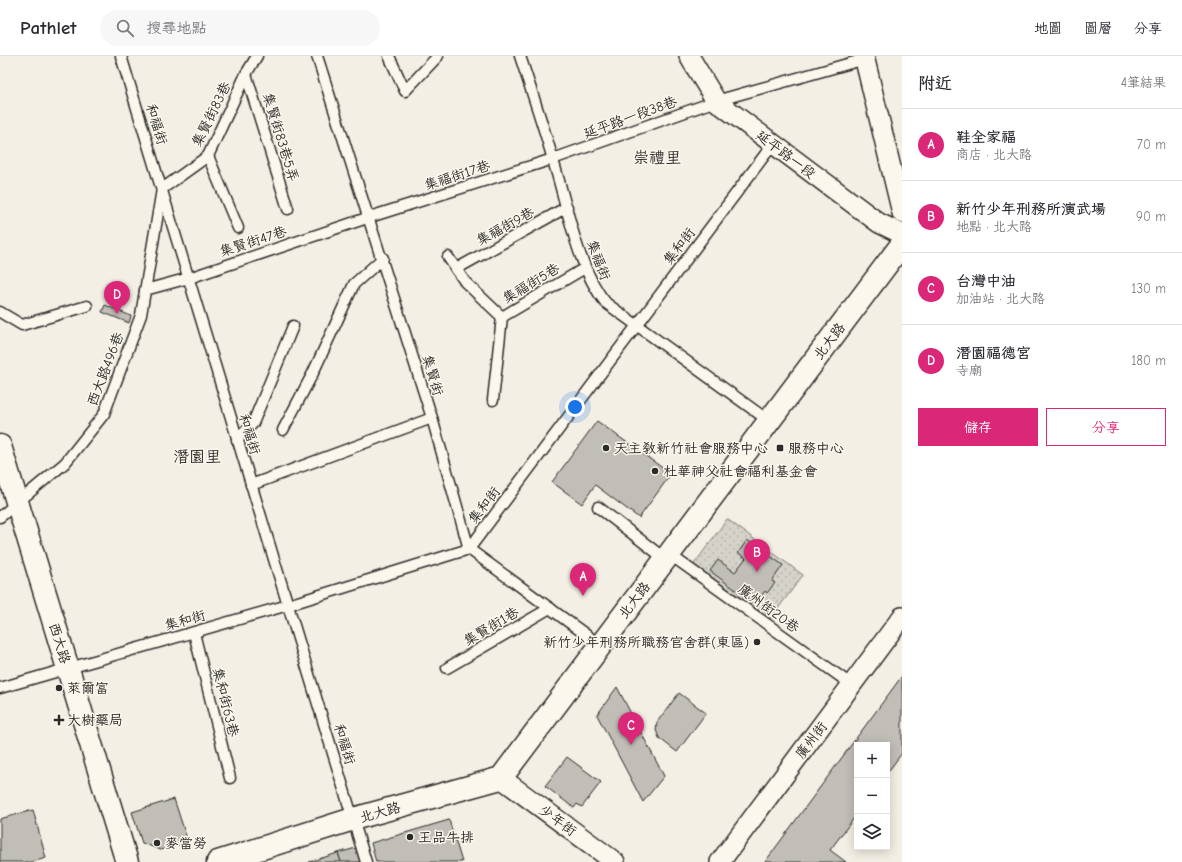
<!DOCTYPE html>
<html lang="zh-TW">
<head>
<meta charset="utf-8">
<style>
	body { margin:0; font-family:"Comic Neue","LXGW WenKai TC",sans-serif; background:#f7f7f7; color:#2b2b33 }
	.controls { position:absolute; right:12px; bottom:12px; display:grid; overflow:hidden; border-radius:0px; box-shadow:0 2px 10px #0003 }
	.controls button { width:36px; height:36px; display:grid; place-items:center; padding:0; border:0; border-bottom:1px solid #e1e1e2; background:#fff; color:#2b2b33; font:20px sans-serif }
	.you { position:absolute; left:575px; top:351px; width:14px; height:14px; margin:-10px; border:3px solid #fff; border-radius:50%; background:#1a73e8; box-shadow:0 0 0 6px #1a73e833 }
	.badge { display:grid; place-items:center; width:26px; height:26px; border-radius:50%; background:#db2777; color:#fff; font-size:13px; font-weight:700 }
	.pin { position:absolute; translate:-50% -33px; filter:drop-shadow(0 1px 2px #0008) }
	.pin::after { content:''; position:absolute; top:21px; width:14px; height:12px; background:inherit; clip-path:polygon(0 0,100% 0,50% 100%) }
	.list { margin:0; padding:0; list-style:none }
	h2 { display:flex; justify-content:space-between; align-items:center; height:52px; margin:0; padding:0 16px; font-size:17px }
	h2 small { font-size:13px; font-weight:400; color:#7c7c81 }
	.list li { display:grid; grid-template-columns:26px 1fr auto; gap:12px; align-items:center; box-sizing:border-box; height:72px; padding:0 16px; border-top:1px solid #e1e1e2 }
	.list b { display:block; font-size:15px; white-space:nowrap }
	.list p { margin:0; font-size:13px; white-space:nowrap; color:#7c7c81 }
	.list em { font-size:13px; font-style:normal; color:#7c7c81 }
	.actions { display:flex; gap:8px; padding:12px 16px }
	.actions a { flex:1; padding:9px 0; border:1px solid #db2777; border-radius:0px; text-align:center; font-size:14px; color:#db2777 }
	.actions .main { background:#db2777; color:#fff }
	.icon { flex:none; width:22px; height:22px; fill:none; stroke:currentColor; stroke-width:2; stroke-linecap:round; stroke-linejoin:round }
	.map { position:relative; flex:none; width:902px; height:806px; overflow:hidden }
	header { display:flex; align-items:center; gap:24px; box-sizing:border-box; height:56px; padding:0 20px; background:#fff; border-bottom:1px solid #e1e1e2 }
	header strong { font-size:19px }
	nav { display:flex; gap:22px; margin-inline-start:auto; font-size:14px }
	.search { width:280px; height:36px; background:#f7f7f7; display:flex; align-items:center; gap:10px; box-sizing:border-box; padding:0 14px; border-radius:22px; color:#7c7c81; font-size:15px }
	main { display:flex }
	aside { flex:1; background:#fff }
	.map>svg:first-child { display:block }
</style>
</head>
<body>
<header>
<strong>Pathlet</strong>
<div class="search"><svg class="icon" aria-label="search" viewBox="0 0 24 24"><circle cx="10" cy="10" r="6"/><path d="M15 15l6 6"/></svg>搜尋地點</div>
<nav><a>地圖</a><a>圖層</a><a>分享</a></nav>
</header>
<main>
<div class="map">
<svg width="902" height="806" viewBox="0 0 902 806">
	<defs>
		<pattern id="grass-dots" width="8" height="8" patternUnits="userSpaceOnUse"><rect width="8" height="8" fill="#d5d2c9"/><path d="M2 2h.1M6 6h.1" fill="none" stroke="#b7b4ad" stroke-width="1.8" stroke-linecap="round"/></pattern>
	</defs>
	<rect width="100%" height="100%" fill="#f3efe4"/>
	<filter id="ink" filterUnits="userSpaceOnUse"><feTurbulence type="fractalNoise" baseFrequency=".025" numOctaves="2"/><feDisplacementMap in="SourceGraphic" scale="8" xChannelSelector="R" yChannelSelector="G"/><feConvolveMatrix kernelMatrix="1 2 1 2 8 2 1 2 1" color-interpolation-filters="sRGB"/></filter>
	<g filter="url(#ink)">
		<!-- grass -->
		<path fill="url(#grass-dots)" stroke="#807e7a" d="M727 463 803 519 768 566 692 511Z"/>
		<!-- building -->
		<g fill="#c0beb6" stroke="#2b2b2b">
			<path d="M105 249 131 260 129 267 102 256Z"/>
			<path d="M597 365 671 418 639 462 595 429 582 448 552 426Z"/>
			<path d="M747 484 783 509 772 525 775 527 767 537 765 535 755 548 710 515 718 504 735 516 746 502 738 497Z"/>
			<path d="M902 620V697L887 717V689H857V758L830 794 846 806H765Z"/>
			<path d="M617 631 664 720 643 746 597 659Z"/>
			<path d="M679 637 706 657 677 696 659 682 656 674 657 666Z"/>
			<path d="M567 701 601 726 582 751 577 748 574 752 545 730Z"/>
			<path d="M174 743 188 786 161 794 142 787 132 756Z"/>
			<path d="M33 754 46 802 32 806H0V763Z"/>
			<path d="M449 764 462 806H376L371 787Z"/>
			<path d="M356 792 360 806H341L338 797Z"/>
			<path d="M338 797 341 806H309Z"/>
		</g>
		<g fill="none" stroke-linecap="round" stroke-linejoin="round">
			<defs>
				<g id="service">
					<path d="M121 0 366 806"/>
					<path d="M317 0 432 362 469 493 600 589"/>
					<path d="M389 0 405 35 438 0"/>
					<path d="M520 0C532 37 545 74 555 111 568 153 578 214 606 247L769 365"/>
					<path d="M246 18 288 153"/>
					<path d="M208 100 238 172"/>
					<path d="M448 201 465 226 502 261"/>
					<path d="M456 213 567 151"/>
					<path d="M145 234 189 222 370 161 553 103 716 45 865 3"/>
					<path d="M0 256 22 269 87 250"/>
					<path d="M493 344 502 261 585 212"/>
					<path d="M283 374 313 317 354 228 383 202"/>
					<path d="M237 384 253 367 293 270"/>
					<path d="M251 429 432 362"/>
					<path d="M598 451 665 503"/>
					<path d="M0 461 65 407 104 358 141 259 162 133 208 100 246 18 257 0"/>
					<path d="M669 498 852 629"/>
					<path d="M194 577 230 722"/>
					<path d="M447 612 550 552"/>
					<path d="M0 632 288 549 469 493 773 88"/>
				</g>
				<g id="minor">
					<path d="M689 0 716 45 879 167 902 178"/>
					<path d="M864 0 902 157"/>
					<path d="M501 722 615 806"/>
					<path d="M720 806 902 561"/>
				</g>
				<g id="tertiary">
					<path d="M0 390 127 806"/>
					<path d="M218 806 353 763 501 722 902 188"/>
				</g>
			</defs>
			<!-- service casing -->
			<use href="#service" stroke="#2b2b2b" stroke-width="13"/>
			<!-- minor casing -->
			<use href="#minor" stroke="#2b2b2b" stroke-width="22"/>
			<!-- tertiary casing -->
			<use href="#tertiary" stroke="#2b2b2b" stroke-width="25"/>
			<!-- service -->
			<use href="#service" stroke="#fbf7ec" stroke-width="10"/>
			<!-- minor -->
			<use href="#minor" stroke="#fbf7ec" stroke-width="19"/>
			<!-- tertiary -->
			<use href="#tertiary" stroke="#fbf7ec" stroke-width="22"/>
		</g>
	</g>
	<!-- markers -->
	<g fill="#2b2b2b" stroke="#fbf7ec" stroke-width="1.5">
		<circle cx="606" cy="392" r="4"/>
		<rect x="776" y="388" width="8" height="8" rx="2"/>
		<circle cx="655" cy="415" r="4"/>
		<circle cx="757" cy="586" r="4"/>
		<circle cx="59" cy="632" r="4"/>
		<path d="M57 658h4v4h4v4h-4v4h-4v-4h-4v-4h4z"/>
		<circle cx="410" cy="781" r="4"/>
		<circle cx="157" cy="787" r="4"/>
	</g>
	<g text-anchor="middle" stroke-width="3" stroke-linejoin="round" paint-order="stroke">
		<!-- street labels -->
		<g font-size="14" fill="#2b2b2b" stroke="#fbf7ec">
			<text transform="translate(211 58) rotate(-64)" y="5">集賢街83巷</text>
			<text transform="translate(630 61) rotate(-20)" y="5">延平路一段38巷</text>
			<text transform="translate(157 68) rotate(73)" y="5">和福街</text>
			<text transform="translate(281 81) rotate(73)" y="5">集賢街83巷5弄</text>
			<text transform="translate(786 98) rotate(37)" y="5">延平路一段</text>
			<text transform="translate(457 119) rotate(-18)" y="5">集福街17巷</text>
			<text transform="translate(505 170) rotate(-29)" y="5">集福街9巷</text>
			<text transform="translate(253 185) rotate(-18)" y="5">集賢街47巷</text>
			<text transform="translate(679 190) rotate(-53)" y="5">集和街</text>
			<text transform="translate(599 204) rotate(69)" y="5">集福街</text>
			<text transform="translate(531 227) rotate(-31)" y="5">集福街5巷</text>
			<text transform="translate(829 285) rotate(-53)" y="5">北大路</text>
			<text transform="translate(105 313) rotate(-69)" y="5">西大路496巷</text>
			<text transform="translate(433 319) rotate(73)" y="5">集賢街</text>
			<text transform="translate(250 378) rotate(73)" y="5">和福街</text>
			<text transform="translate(484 449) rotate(-53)" y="5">集和街</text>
			<text transform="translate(634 544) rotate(-53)" y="5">北大路</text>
			<text transform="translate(769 552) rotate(36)" y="5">廣州街20巷</text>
			<text transform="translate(185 564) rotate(-16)" y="5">集和街</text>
			<text transform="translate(491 570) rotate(-31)" y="5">集賢街1巷</text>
			<text transform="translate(60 587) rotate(73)" y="5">西大路</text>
			<text transform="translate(226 646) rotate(76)" y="5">集和街63巷</text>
			<text transform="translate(811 684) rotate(-53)" y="5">廣州街</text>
			<text transform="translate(345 688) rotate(73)" y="5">和福街</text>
			<text transform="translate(380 756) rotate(-16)" y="5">北大路</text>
			<text transform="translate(558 764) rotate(36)" y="5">少年街</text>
		</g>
		<!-- poi labels -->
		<g font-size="14" fill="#2b2b2b" stroke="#fbf7ec" text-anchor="start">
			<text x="614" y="397">天主教新竹社會服務中心</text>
			<text x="788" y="397">服務中心</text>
			<text x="663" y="420">杜華神父社會福利基金會</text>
			<text x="749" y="591" text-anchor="end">新竹少年刑務所職務官舍群(東區)</text>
			<text x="67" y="637">萊爾富</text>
			<text x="67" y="669">大樹藥局</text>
			<text x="418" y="786">王品牛排</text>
			<text x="165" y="792">麥當勞</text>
		</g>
		<!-- quarter labels -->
		<g font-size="16" fill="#2b2b2b" stroke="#fbf7ec">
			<text x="657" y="107">崇禮里</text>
			<text x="197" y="406">潛園里</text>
		</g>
	</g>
</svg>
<div class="controls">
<button>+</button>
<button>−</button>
<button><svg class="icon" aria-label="layers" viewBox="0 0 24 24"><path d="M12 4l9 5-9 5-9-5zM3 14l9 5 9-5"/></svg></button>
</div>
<div class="you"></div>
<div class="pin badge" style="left:583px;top:540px">A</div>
<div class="pin badge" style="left:757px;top:516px">B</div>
<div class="pin badge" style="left:631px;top:689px">C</div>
<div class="pin badge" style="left:117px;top:258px">D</div>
</div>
<aside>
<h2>附近<small>4筆結果</small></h2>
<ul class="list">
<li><span class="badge">A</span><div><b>鞋全家福</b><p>商店 · 北大路</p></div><em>70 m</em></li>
<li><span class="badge">B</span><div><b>新竹少年刑務所演武場</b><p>地點 · 北大路</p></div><em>90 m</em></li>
<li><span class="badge">C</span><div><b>台灣中油</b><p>加油站 · 北大路</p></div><em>130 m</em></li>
<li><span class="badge">D</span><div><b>潛園福德宮</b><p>寺廟</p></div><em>180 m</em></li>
</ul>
<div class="actions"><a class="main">儲存</a><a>分享</a></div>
</aside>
</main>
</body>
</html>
